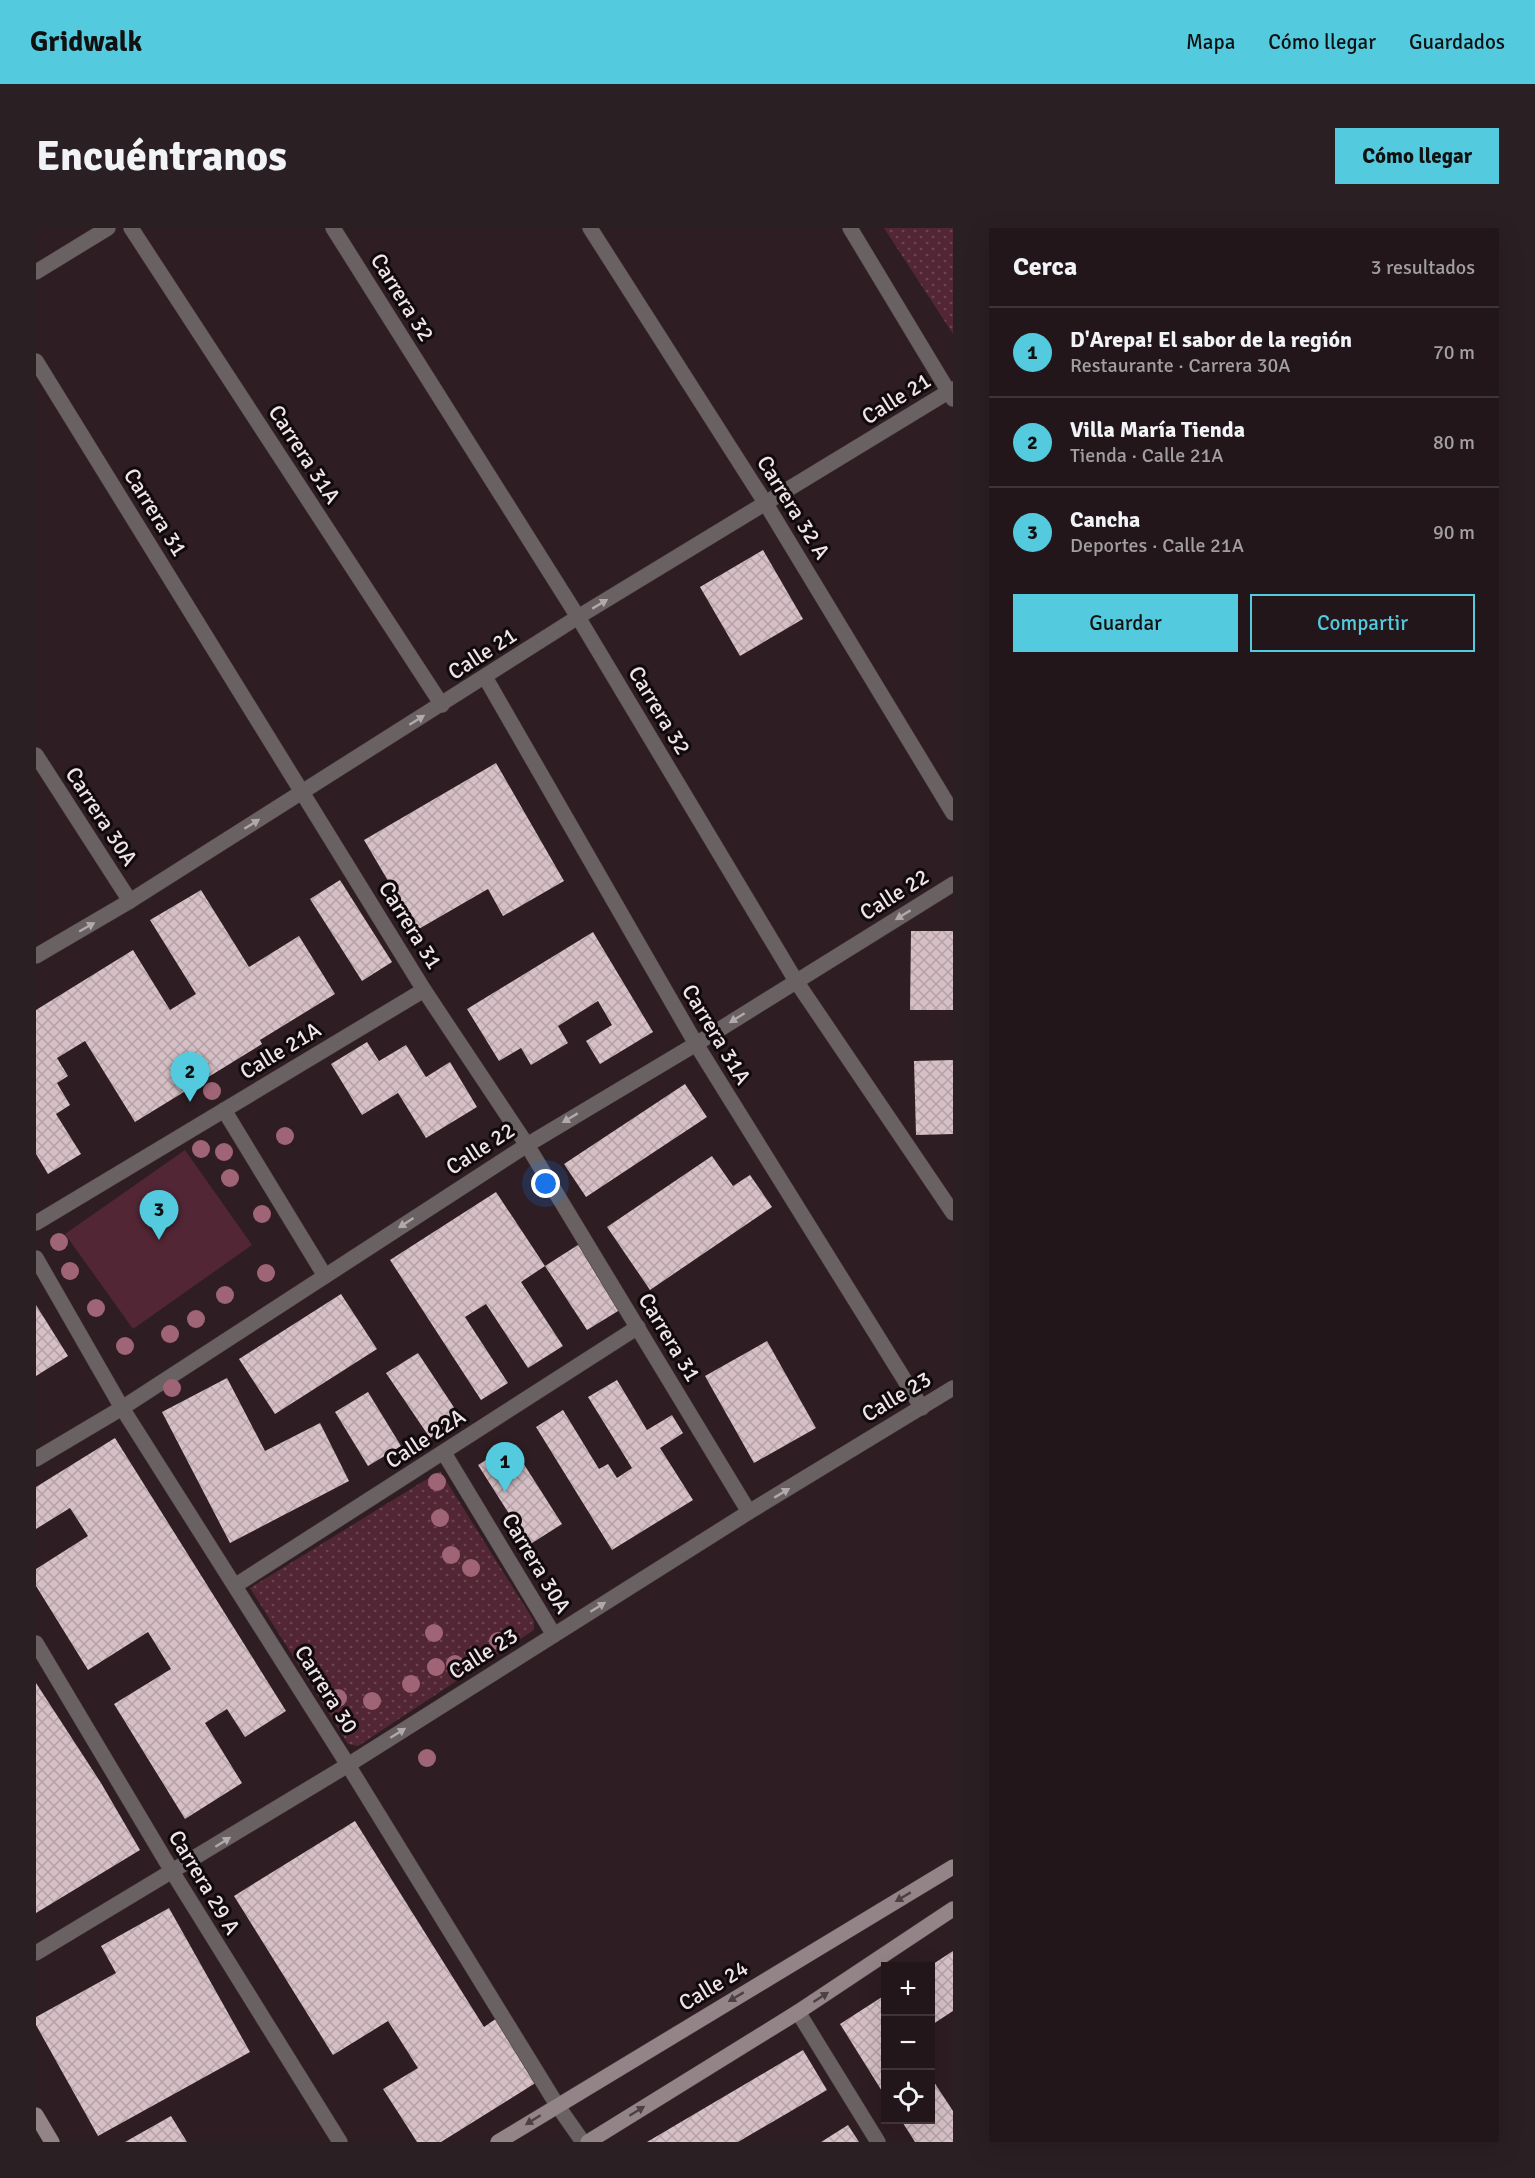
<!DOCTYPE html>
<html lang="es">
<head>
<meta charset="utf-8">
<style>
	body { margin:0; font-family:Signika,sans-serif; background:#2a1f23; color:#f1f3f6 }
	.controls { position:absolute; right:18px; bottom:18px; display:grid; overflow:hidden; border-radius:0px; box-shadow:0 6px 24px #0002 }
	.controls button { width:54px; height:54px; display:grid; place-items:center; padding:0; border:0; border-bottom:2px solid #3f3539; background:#22161a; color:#f1f3f6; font:30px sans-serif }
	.you { position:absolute; left:510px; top:956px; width:21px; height:21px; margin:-15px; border:4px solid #fff; border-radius:50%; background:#1a73e8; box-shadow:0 0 0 9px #1a73e833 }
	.badge { display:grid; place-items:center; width:39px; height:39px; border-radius:50%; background:#54cade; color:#111; font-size:20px; font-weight:700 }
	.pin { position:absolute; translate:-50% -50px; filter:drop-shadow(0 2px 3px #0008) }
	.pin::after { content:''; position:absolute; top:32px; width:21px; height:18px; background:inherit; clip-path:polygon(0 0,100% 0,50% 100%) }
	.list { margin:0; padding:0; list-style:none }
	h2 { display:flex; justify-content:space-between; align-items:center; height:78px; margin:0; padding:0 24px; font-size:26px }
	h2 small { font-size:20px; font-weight:400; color:#a29fa2 }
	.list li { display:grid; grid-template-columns:39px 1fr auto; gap:18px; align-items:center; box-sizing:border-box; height:90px; padding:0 24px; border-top:2px solid #3f3539 }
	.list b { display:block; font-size:22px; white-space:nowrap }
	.list p { margin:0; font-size:20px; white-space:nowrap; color:#a29fa2 }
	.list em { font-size:20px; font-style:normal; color:#a29fa2 }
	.actions { display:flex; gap:12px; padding:18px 24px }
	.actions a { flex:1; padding:14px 0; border:2px solid #54cade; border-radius:0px; text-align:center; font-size:21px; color:#54cade }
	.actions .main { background:#54cade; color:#111 }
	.icon { flex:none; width:33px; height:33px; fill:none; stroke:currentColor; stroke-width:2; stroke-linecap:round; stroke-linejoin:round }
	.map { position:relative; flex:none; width:917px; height:1914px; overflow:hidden; border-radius:0px }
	header { display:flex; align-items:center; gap:36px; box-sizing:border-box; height:84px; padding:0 30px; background:#54cade; color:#111 }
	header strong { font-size:28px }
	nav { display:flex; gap:33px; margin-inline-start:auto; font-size:21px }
	.intro { display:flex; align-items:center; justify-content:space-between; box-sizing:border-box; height:144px; padding:0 36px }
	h1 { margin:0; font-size:42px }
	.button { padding:15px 27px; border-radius:0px; background:#54cade; color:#111; font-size:21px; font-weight:700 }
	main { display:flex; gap:36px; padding:0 36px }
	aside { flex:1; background:#22161a; border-radius:0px; box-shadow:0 6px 24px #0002 }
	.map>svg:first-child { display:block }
</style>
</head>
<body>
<header>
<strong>Gridwalk</strong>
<nav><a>Mapa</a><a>Cómo llegar</a><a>Guardados</a></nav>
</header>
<div class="intro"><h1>Encuéntranos</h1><a class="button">Cómo llegar</a></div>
<main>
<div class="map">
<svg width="917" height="1914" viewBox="0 0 917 1914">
	<defs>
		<pattern id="green-dots" width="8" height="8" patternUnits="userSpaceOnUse" patternTransform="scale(1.5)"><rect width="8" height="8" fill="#522635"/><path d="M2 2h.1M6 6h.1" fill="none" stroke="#6b4552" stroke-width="1.8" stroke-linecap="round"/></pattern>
		<pattern id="building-cross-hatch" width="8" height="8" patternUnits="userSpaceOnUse" patternTransform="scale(1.5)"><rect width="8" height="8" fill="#d6c0c6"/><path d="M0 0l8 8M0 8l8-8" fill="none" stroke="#b2a1a6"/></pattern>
	</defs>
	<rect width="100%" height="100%" fill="#2e1d22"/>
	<!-- green -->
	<g fill="url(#green-dots)">
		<path d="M848 0H917V106Z"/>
		<path d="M404 1243 498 1393V1402L322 1518 312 1516 214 1360Z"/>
	</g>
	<!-- pitch -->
	<path fill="#522635" d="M149 922 216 1017 97 1101 29 1006Z"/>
	<!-- building -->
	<g fill="url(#building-cross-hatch)">
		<path d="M727 322 767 391 704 428 664 359Z"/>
		<path d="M460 535 528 653 467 688 452 661 381 702 328 612Z"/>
		<path d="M304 652 356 734 326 753 274 671Z"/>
		<path d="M165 662 213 739 263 708 299 766 224 812 226 816 99 894 49 813 21 830 32 848 21 855 34 877 20 886 45 926 12 946 0 926V782L97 722 134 782 160 766 114 692Z"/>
		<path d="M875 703H917V782H874Z"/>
		<path d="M557 704 617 804 564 836 550 813 576 797 562 773 522 798 532 815 495 837 485 820 463 833 431 781Z"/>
		<path d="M331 814 343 833 370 817 390 849 414 834 441 879 390 910 362 865 326 887 295 836Z"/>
		<path d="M917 832V906L880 907 878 833Z"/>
		<path d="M649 856 671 889 550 969 528 936Z"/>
		<path d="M676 928 697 958 714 947 736 979 614 1062 571 999Z"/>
		<path d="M460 964 509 1038 485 1054 527 1118 492 1140 450 1076 429 1089 472 1155 445 1172 354 1032Z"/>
		<path d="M545 1015 587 1080 551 1102 509 1038Z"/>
		<path d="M305 1066 341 1121 239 1186 203 1131Z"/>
		<path d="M0 1077 32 1128 0 1148Z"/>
		<path d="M731 1113 780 1200 718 1235 669 1148Z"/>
		<path d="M382 1125 425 1190 394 1210 350 1145Z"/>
		<path d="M191 1150 229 1223 284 1195 313 1253 194 1315 126 1184Z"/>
		<path d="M581 1152 611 1202 636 1187 647 1205 624 1220 657 1272 576 1322 500 1199 527 1182 563 1241 572 1236 581 1250 596 1240 552 1169Z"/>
		<path d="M332 1164 365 1218 332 1238 299 1184Z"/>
		<path d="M79 1210 250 1483 209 1509 191 1481 169 1495 206 1555 149 1591 78 1476 135 1441 112 1404 52 1442 0 1358V1341L52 1308 34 1280 0 1301V1259Z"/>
		<path d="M475 1216 526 1296 493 1317 442 1237Z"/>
		<path d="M0 1455 65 1555 104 1622 0 1685Z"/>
		<path d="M319 1593 448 1799 461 1790 501 1854 405 1914H381L347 1861 382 1840 352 1793 297 1827 198 1668Z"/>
		<path d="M133 1680 214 1824 62 1908 0 1797V1789L80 1745 65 1718Z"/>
		<path d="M917 1723V1783L894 1798V1738Z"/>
		<path d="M849 1767V1868L804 1796Z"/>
		<path d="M767 1822 791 1862 702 1914H611Z"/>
		<path d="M894 1848 917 1883V1914H879L865 1892H894Z"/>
		<path d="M135 1888 151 1914H89Z"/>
		<path d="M812 1897 823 1914H785Z"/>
	</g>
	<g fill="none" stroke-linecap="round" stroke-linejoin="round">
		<defs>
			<g id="street">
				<path d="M95 0 406 477"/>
				<path d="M297 0 542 389 760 753 917 985"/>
				<path d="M554 0 730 276 917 585"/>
				<path d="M814 0 917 171"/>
				<path d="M0 44 72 0"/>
				<path d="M0 133 388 762 491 917 713 1284"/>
				<path d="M449 449 660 816 886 1180"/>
				<path d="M0 527 94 673"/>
				<path d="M0 728 94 673 542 389 917 161"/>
				<path d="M188 882 289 1048"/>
				<path d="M0 995 388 762"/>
				<path d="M0 1030 86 1180 312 1537 521 1877 547 1914"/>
				<path d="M408 1225 518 1407"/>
				<path d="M0 1231 86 1180 491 917 660 816 917 656"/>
				<path d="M200 1357 602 1099"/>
				<path d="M0 1415 137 1645 304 1914"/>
				<path d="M0 1725 312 1537 713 1284 917 1160"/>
				<path d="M762 1784 842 1914"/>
			</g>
			<g id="secondary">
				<path d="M0 1887 16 1914"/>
				<path d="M462 1914 917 1639"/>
				<path d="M552 1914 762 1784 917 1681"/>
			</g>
		</defs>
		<!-- street casing -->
		<use href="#street" stroke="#49393e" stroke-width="16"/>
		<!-- secondary casing -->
		<use href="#secondary" stroke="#49393e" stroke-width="16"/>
		<!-- street -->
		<use href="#street" stroke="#6a6163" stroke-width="15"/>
		<!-- secondary -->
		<use href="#secondary" stroke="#928487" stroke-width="15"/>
	</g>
	<!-- trees -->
	<g fill="#9f6577">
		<circle cx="176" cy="863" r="9"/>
		<circle cx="249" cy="908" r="9"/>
		<circle cx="165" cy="921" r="9"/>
		<circle cx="188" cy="924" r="9"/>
		<circle cx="194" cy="950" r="9"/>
		<circle cx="226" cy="986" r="9"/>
		<circle cx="23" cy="1014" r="9"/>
		<circle cx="34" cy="1043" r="9"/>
		<circle cx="230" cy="1045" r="9"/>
		<circle cx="189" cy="1067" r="9"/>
		<circle cx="60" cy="1080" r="9"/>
		<circle cx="160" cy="1091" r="9"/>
		<circle cx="134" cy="1106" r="9"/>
		<circle cx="89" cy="1118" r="9"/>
		<circle cx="136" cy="1160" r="9"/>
		<circle cx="401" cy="1254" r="9"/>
		<circle cx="404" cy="1290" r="9"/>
		<circle cx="415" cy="1327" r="9"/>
		<circle cx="435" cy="1340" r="9"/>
		<circle cx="398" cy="1405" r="9"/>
		<circle cx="462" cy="1413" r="9"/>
		<circle cx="419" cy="1436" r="9"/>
		<circle cx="400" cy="1439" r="9"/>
		<circle cx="375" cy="1456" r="9"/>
		<circle cx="302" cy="1470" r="9"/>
		<circle cx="336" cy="1473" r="9"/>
		<circle cx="391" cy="1530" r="9"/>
	</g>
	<!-- one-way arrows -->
	<defs><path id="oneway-solid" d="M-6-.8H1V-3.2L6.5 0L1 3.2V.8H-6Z" transform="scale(1.5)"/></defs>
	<g fill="#b3a9ac">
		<use href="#oneway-solid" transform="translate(564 376) rotate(-31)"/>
		<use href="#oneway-solid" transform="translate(381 492) rotate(-32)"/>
		<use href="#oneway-solid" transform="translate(216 596) rotate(-32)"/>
		<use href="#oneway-solid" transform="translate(867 687) rotate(148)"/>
		<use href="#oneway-solid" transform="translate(51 699) rotate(-30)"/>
		<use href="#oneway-solid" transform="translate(701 790) rotate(148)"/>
		<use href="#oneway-solid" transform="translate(534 890) rotate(149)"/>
		<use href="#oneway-solid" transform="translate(370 995) rotate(147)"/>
		<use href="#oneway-solid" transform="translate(746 1265) rotate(-31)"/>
		<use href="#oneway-solid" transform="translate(562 1379) rotate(-32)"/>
		<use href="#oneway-solid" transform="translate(362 1505) rotate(-32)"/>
		<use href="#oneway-solid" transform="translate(187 1614) rotate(-32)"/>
	</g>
	<g fill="#4b4143">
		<use href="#oneway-solid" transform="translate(867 1669) rotate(149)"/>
		<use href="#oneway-solid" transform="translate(700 1769) rotate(149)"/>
		<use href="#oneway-solid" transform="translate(785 1769) rotate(-33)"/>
		<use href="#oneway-solid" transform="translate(601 1883) rotate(-32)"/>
		<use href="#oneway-solid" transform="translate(497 1892) rotate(148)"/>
	</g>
	<g text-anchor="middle" stroke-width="6" stroke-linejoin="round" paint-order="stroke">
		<!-- street labels -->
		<g font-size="22" fill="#efe4e7" stroke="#110a0c">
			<text transform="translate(367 69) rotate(58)" y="8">Carrera 32</text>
			<text transform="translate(860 170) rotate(-32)" y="8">Calle 21</text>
			<text transform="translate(269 226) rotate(57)" y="8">Carrera 31A</text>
			<text transform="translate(758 279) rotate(58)" y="8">Carrera 32 A</text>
			<text transform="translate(120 284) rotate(58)" y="8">Carrera 31</text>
			<text transform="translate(446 425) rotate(-33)" y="8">Calle 21</text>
			<text transform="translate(624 482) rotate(59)" y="8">Carrera 32</text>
			<text transform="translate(66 588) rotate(57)" y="8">Carrera 30A</text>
			<text transform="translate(858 666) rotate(-32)" y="8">Calle 22</text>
			<text transform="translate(375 697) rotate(58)" y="8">Carrera 31</text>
			<text transform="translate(681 806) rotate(59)" y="8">Carrera 31A</text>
			<text transform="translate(244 822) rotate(-31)" y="8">Calle 21A</text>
			<text transform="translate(444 920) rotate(-33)" y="8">Calle 22</text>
			<text transform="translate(634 1109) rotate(59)" y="8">Carrera 31</text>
			<text transform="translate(860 1168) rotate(-31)" y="8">Calle 23</text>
			<text transform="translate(389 1210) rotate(-33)" y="8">Calle 22A</text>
			<text transform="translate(501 1335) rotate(59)" y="8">Carrera 30A</text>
			<text transform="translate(447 1425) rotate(-32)" y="8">Calle 23</text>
			<text transform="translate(291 1461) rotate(58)" y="8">Carrera 30</text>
			<text transform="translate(169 1654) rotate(59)" y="8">Carrera 29 A</text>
			<text transform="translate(677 1757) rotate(-31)" y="8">Calle 24</text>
		</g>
	</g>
</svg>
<div class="controls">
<button>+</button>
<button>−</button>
<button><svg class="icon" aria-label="locate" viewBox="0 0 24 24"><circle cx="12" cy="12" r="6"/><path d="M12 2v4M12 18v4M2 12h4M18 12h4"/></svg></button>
</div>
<div class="you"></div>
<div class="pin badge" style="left:469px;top:1264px">1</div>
<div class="pin badge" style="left:154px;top:874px">2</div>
<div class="pin badge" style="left:123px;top:1012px">3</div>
</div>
<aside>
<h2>Cerca<small>3 resultados</small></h2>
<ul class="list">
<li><span class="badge">1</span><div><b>D'Arepa! El sabor de la región</b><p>Restaurante · Carrera 30A</p></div><em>70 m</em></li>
<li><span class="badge">2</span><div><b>Villa María Tienda</b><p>Tienda · Calle 21A</p></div><em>80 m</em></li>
<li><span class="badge">3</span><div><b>Cancha</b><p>Deportes · Calle 21A</p></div><em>90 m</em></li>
</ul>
<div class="actions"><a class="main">Guardar</a><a>Compartir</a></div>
</aside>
</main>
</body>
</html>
